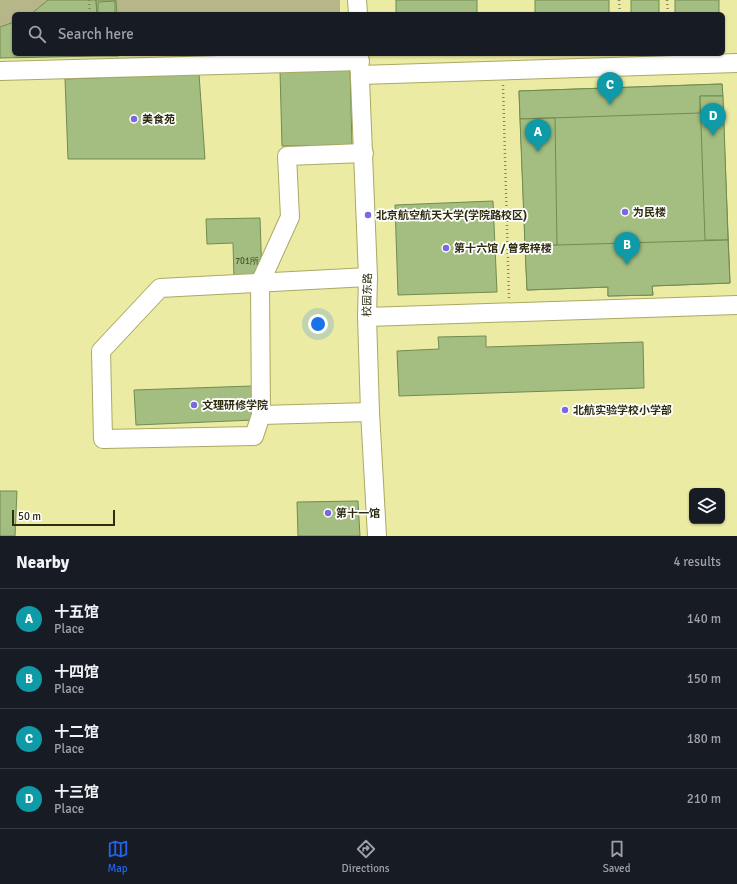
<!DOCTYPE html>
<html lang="en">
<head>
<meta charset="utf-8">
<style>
	body { margin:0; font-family:Signika,"Noto Sans SC",sans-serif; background:#242831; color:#f1f3f6 }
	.controls { position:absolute; right:12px; bottom:12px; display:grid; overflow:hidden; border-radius:6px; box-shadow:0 1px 3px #0004 }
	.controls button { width:36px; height:36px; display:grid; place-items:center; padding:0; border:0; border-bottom:1px solid #363941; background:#171b24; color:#f1f3f6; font:20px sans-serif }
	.scale { position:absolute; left:12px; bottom:10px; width:103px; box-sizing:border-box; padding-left:4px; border:2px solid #2e2d10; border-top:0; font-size:11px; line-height:14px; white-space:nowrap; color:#2e2d10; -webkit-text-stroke:3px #fff; paint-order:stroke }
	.you { position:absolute; left:318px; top:324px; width:14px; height:14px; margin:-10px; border:3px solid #fff; border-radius:50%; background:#1a73e8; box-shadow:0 0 0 6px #1a73e833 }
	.badge { display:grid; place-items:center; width:26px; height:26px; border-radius:50%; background:#2563eb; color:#fff; font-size:13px; font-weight:700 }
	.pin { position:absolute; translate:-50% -33px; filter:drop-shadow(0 1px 2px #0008) }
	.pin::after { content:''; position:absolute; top:21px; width:14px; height:12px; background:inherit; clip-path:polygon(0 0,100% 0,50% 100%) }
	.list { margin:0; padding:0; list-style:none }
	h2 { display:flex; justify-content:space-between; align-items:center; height:52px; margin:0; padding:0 16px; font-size:17px }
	h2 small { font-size:13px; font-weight:400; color:#9ea1a6 }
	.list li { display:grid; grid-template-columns:26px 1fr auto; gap:12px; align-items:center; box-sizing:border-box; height:60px; padding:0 16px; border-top:1px solid #363941 }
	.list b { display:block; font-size:15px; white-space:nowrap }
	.list p { margin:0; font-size:13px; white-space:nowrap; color:#9ea1a6 }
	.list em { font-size:13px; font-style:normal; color:#9ea1a6 }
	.icon { flex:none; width:22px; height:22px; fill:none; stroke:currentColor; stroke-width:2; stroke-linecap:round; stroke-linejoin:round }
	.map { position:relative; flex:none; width:737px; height:536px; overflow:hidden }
	.search { position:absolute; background:#171b24; box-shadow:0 1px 3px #0004; left:12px; right:12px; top:12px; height:44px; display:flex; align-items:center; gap:10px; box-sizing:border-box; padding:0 14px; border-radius:6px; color:#9ea1a6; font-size:15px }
	.sheet { height:292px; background:#171b24 }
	nav { display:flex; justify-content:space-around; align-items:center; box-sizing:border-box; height:56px; border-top:1px solid #363941; background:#171b24; font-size:11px; color:#9ea1a6 }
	nav a { display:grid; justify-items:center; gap:2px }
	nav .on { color:#2563eb }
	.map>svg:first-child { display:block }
</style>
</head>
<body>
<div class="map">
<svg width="737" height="536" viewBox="0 0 737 536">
	<rect width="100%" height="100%" fill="#ebeba4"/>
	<!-- green -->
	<g fill="#b6b689">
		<path d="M0 0H48L31 14H14V22L0 27Z"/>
		<path d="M116 0H340V14H117Z"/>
	</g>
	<!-- building -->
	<g fill="#a3be80" stroke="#728b4f">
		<path d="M48 0H96L97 14H31Z"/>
		<path d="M96 0H116L117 14H97Z"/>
		<rect x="396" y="0" width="81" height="14"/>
		<rect x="535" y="0" width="74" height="14"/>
		<rect x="631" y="0" width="28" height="14"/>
		<rect x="675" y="0" width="44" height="14"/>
		<path d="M115 1V14H98V2Z"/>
		<path d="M14 22V54H98V56L0 58V27Z"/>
		<rect x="98" y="54" width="20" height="2"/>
		<path d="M350 68 352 145 282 146 280 71Z"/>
		<path d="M199 74 205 159H68L65 79Z"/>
		<path d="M722 84 730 283 652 286 653 295 608 296V287L527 290 519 91Z"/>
		<path d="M722 84 723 96H700V113L520 119 519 91Z"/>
		<path d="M700 96H723L728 240H705Z"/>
		<path d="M555 118 557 245 525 246 520 119Z"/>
		<path d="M493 201 497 292 398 295 395 205Z"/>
		<path d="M260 218 262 278 234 279 233 243 207 244 206 219Z"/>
		<path d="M728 240 730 283 652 286 653 295 608 296V287L527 290 525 246Z"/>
		<path d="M486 336V347L643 342 644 388 399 396 397 351 439 349 438 337Z"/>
		<path d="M252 386 254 420 136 425 134 390Z"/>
		<path d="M0 491H17L15 536H0Z"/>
		<path d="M358 501 360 536H298L297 502Z"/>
	</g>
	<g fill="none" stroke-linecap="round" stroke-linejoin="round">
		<defs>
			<g id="minor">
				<path d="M357 0 358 14"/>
				<path d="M359 54 368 277 367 317 370 412 377 536"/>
				<path d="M0 71 360 61"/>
				<path d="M360 75 737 63"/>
				<path d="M364 153 287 156 290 217 260 283 261 415 370 412"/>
				<path d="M367 317 737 305"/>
				<path d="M261 415 254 436 103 439 101 351 160 288 368 277"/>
			</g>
		</defs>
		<!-- minor casing -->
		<use href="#minor" stroke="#aaa965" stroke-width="20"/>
		<!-- path -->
		<g stroke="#888857" stroke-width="2.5" stroke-dasharray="1 3" stroke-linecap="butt">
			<path d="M89 0 90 14"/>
			<path d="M619 0 620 14"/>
			<path d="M667 0 668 14"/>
			<path d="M503 85 509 298"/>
		</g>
		<!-- minor -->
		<use href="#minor" stroke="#fff" stroke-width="18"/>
	</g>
	<!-- markers -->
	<g fill="#7c67e2" stroke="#fff" stroke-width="1.5">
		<circle cx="134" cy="119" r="4"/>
		<circle cx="625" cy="212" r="4"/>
		<circle cx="368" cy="215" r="4"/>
		<circle cx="446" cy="248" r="4"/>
		<circle cx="194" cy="405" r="4"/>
		<circle cx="565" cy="410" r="4"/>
		<circle cx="328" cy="513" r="4"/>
	</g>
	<g text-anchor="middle" stroke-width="3.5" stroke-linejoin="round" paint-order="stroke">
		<!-- number labels -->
		<g font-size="9" fill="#4b512c">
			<text x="247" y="264">701所</text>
		</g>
		<!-- poi labels -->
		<g font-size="11" font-weight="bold" fill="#2e2d10" stroke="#fff" text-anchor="start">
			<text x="142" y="123">美食苑</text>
			<text x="633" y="216">为民楼</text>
			<text x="376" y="219">北京航空航天大学(学院路校区)</text>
			<text x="454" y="252">第十六馆 / 曾宪梓楼</text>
			<text x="202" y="409">文理研修学院</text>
			<text x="573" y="414">北航实验学校小学部</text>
			<text x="336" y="517">第十一馆</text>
		</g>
		<!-- street labels -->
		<g font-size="11" fill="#2e2d10" stroke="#fff">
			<text transform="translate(367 295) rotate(-89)" y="4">校园东路</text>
		</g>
	</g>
</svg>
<div class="controls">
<button><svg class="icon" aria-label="layers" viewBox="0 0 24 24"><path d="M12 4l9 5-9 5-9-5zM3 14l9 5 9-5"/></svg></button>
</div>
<div class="scale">50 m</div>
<div class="you"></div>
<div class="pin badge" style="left:538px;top:152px;background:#0f9aa8">A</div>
<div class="pin badge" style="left:627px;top:265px;background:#0f9aa8">B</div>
<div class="pin badge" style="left:610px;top:105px;background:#0f9aa8">C</div>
<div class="pin badge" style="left:713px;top:136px;background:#0f9aa8">D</div>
<div class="search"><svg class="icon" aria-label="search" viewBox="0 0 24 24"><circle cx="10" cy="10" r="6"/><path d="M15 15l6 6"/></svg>Search here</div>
</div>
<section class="sheet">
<h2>Nearby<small>4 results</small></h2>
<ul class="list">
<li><span class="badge" style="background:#0f9aa8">A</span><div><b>十五馆</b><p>Place</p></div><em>140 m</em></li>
<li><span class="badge" style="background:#0f9aa8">B</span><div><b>十四馆</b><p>Place</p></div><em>150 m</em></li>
<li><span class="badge" style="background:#0f9aa8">C</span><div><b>十二馆</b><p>Place</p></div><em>180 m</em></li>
<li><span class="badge" style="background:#0f9aa8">D</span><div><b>十三馆</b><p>Place</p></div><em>210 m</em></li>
</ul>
</section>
<nav>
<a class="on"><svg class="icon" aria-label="map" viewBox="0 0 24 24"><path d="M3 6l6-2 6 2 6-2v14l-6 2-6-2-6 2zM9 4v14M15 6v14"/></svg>Map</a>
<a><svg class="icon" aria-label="directions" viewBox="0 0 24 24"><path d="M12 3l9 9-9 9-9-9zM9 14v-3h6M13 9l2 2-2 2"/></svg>Directions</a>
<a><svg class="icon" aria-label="saved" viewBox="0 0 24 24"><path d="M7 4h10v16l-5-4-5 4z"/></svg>Saved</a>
</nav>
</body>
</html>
